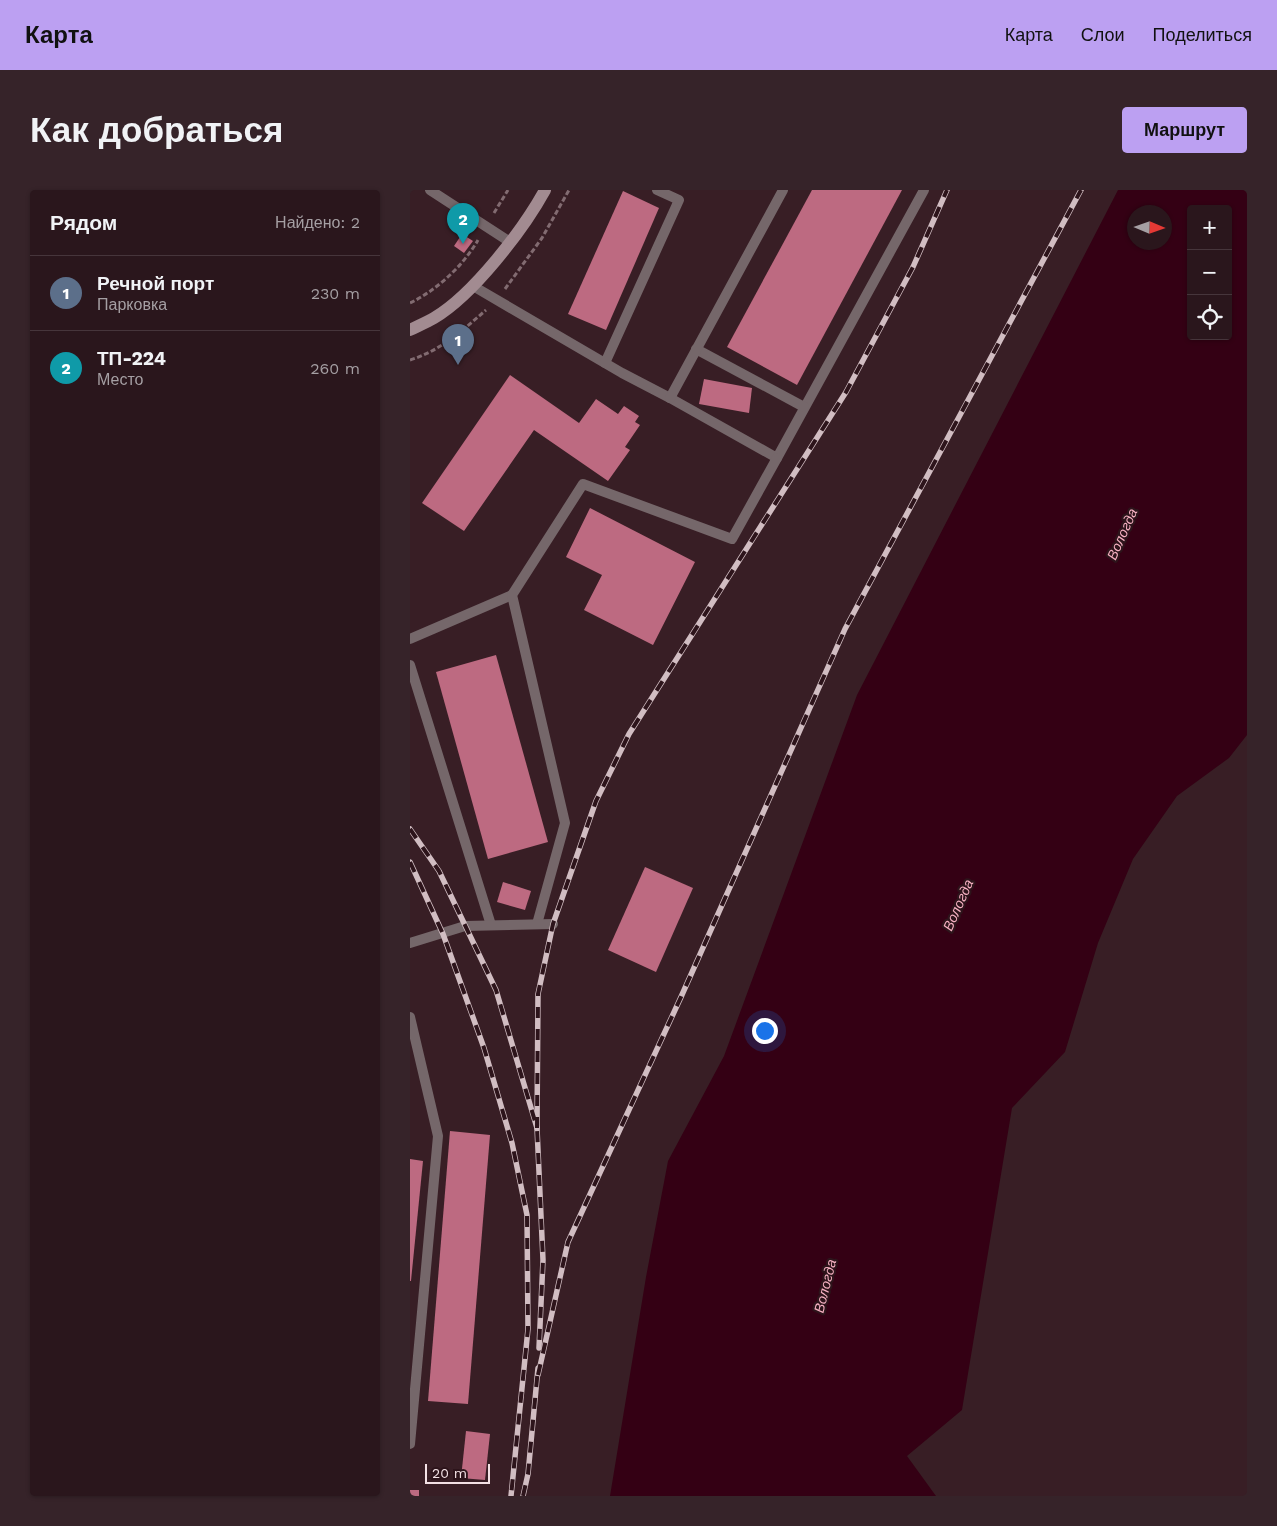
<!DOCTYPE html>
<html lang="ru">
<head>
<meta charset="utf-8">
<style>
	body { margin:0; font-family:"Work Sans",sans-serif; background:#362329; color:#f1f3f6 }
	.controls { position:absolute; right:15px; top:15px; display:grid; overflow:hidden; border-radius:5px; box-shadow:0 1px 4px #0004 }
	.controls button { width:45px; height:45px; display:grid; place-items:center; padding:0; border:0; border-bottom:1px solid #46353b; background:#2a161c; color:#f1f3f6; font:25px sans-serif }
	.compass { position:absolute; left:717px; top:15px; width:45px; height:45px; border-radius:50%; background:#2a161c; box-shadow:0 1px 4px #0004; rotate:92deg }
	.scale { position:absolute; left:15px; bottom:12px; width:65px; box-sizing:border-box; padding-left:5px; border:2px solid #f3e1e5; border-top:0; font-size:14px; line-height:18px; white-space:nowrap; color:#f3e1e5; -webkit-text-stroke:4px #2d141b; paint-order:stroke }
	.you { position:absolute; left:354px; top:840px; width:18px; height:18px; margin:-12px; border:4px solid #fff; border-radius:50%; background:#1a73e8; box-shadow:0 0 0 8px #1a73e833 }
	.badge { display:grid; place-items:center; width:32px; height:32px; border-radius:50%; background:#bca0f2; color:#fff; font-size:16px; font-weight:700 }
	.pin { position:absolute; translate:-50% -41px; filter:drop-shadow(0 1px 2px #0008) }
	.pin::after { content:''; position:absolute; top:26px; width:18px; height:15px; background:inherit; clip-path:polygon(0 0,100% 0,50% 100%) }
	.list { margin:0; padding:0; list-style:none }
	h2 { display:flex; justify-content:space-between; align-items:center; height:65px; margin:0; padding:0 20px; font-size:21px }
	h2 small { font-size:16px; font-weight:400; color:#a59fa3 }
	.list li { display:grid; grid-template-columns:32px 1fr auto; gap:15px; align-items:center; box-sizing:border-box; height:75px; padding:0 20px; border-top:1px solid #46353b }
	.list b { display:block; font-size:19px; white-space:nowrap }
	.list p { margin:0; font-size:16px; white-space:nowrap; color:#a59fa3 }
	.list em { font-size:16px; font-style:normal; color:#a59fa3 }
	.icon { flex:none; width:28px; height:28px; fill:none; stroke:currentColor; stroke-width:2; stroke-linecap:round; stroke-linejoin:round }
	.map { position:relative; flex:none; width:837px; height:1306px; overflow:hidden; border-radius:5px }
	header { display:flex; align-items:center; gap:30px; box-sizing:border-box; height:70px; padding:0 25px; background:#bca0f2; color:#111 }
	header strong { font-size:24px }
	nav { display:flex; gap:28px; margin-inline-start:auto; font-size:18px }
	.intro { display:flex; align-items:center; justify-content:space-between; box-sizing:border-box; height:120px; padding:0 30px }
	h1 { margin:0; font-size:35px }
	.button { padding:12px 22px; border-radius:5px; background:#bca0f2; color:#111; font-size:18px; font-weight:700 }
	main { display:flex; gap:30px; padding:0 30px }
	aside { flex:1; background:#2a161c; border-radius:5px; box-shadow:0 1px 4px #0004 }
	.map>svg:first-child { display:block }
</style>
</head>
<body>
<header>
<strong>Карта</strong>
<nav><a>Карта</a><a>Слои</a><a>Поделиться</a></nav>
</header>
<div class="intro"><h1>Как добраться</h1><a class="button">Маршрут</a></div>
<main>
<aside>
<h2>Рядом<small>Найдено: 2</small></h2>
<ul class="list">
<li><span class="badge" style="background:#5c6f8a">1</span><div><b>Речной порт</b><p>Парковка</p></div><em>230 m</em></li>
<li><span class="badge" style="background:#0f9aa8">2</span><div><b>ТП-224</b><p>Место</p></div><em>260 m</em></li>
</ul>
</aside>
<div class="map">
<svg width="837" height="1306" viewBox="0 0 837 1306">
	<rect width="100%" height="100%" fill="#381e25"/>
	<!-- water -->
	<path fill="#340014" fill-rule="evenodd" d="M708 0H837V545L819 568 767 606 723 669 688 753 655 862 602 918 552 1220 497 1266 526 1306H200L236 1087 258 971 314 866 447 505ZM781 19H818V146H781ZM724 22H754V52H724Z"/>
	<!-- building -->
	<g fill="#bd6a81">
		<path d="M402 0H492L387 195 317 157Z"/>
		<path d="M213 1 249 18 196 140 158 124Z"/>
		<path d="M52 44 63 51 54 63 44 56Z"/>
		<path d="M100 185 169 233 186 209 208 224 214 216 229 226 225 232 230 235 215 257 220 260 198 291 124 240 54 341 12 313Z"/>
		<path d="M294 189 342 198 339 223 289 214Z"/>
		<path d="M180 318 285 372 243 455 174 420 192 385 156 367Z"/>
		<path d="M86 465 138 652 78 669 26 482Z"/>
		<path d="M235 677 283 698 246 782 198 760Z"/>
		<path d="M93 692 121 701 115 720 87 712Z"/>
		<path d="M40 941 80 945 58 1214 18 1211Z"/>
		<path d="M0 969 13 971 1 1091H0Z"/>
		<path d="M56 1241 80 1244 75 1290 51 1288Z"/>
		<rect x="0" y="1300" width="9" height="6"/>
	</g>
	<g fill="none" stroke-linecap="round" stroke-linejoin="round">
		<!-- path -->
		<g stroke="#826b71" stroke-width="3" stroke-dasharray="5 2.5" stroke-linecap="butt">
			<path d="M84 23 98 0"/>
			<path d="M95 99 132 48 159 0"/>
			<path d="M0 113C27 100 53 76 68 50"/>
			<path d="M0 170C30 161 53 140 76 120"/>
		</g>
		<!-- lane -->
		<g stroke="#75676a" stroke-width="10">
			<path d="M20 0 100 52"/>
			<path d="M63 96 212 183 260 208 367 268 514 0"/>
			<path d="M286 159 394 217"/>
			<path d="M195 173 269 10 247 0"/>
			<path d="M260 208 373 0"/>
			<path d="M0 449 102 405"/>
			<path d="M0 475 81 735"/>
			<path d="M127 734 155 633 102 405 173 294 322 349 367 268"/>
			<path d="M0 753 55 736 143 734"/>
			<path d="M0 827 28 946 0 1254"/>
		</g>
		<!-- secondary -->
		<path stroke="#a28b91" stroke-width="12" d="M0 140C8 136 17 132 24 128 63 105 113 40 135 0"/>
		<defs>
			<g id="rail">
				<path d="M0 639 29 681 86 800 127 938 133 1070 129 1158"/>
				<path d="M0 672 33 744 74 858 102 953 117 1025 118 1139 101 1306"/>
				<path d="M127 938 128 804 143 734 186 611 219 544 436 202 503 77 537 0"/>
				<path d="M128 1185 158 1052 271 807 435 439 671 0"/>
				<path d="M113 1306 118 1284 128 1178"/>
			</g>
		</defs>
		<!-- rail casing -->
		<use href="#rail" stroke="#d1bdc2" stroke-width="5.5"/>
		<!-- rail -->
		<use href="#rail" stroke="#2d141b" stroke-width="4" stroke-dasharray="11" stroke-linecap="butt"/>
	</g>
	<g text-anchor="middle" stroke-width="4.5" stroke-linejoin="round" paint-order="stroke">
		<!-- water labels -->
		<g font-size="14" font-style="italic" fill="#f6b1c2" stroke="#2d141b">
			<text transform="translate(712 344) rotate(-66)" y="5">Вологда</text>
			<text transform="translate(548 715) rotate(-66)" y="5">Вологда</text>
			<text transform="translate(415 1096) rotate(-76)" y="5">Вологда</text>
		</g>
	</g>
</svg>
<div class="controls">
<button>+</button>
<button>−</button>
<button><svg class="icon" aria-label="locate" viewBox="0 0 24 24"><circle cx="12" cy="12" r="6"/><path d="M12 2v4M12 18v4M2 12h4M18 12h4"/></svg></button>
</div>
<svg class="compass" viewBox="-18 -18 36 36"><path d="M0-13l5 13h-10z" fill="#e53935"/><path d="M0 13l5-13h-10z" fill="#a59fa3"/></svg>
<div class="scale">20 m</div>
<div class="you"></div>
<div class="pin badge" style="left:48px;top:175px;background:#5c6f8a">1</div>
<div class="pin badge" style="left:53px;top:54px;background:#0f9aa8">2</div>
</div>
</main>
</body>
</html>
